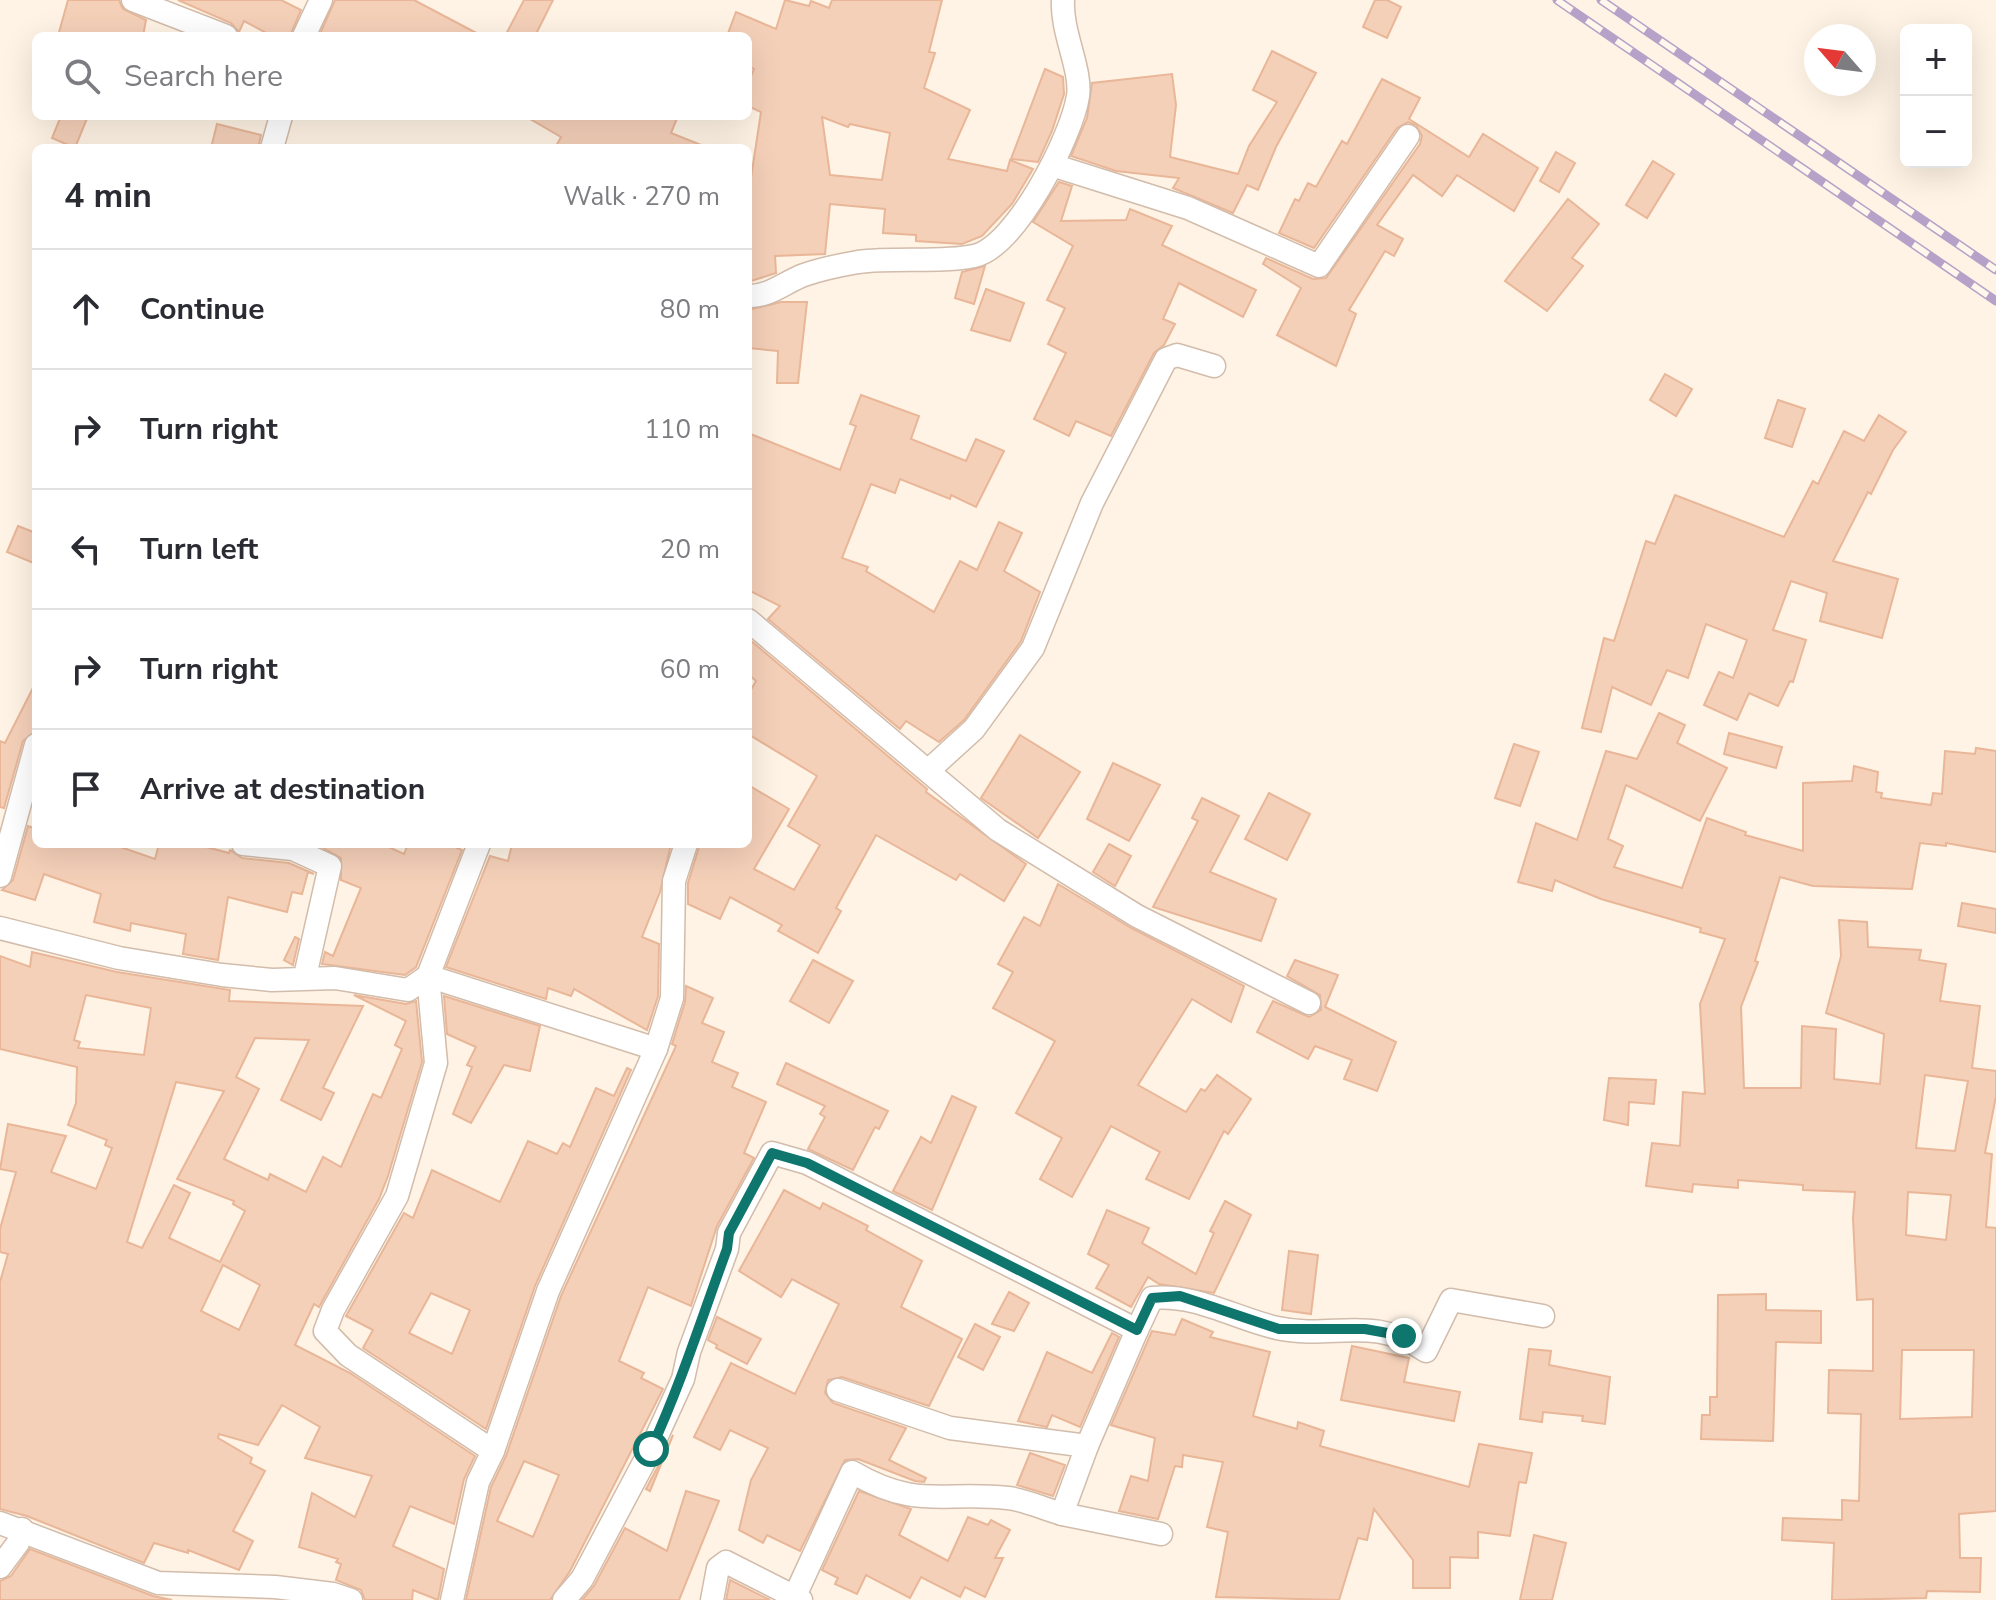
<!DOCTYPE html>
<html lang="en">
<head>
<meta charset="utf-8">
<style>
	body { margin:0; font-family:"Nunito Sans",sans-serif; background:#f7f7f7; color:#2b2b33 }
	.controls { position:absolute; right:24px; top:24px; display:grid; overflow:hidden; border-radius:12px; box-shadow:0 8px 32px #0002 }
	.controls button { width:72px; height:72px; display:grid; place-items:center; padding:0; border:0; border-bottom:2px solid #e1e1e2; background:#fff; color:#2b2b33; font:40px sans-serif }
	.compass { position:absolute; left:1804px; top:24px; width:72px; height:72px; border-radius:50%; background:#fff; box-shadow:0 8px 32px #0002; rotate:298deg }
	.stop { position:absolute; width:24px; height:24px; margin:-18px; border:6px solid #0f766e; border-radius:50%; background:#fff }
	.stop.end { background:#0f766e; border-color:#fff; box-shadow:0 2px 8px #0008 }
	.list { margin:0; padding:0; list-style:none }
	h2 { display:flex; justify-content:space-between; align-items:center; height:104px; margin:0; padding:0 32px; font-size:34px }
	h2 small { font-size:26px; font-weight:400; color:#7c7c81 }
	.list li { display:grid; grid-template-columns:52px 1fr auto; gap:24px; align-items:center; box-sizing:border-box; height:120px; padding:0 32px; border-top:2px solid #e1e1e2 }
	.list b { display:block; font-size:30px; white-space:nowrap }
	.list em { font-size:26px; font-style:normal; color:#7c7c81 }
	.icon { flex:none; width:44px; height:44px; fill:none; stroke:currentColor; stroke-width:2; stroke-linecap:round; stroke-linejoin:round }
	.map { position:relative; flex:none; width:1996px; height:1600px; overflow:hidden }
	.search { position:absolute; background:#fff; box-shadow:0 8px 32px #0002; left:32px; top:32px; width:720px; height:88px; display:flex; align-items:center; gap:20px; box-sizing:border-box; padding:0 28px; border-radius:12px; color:#7c7c81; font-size:30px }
	.panel { position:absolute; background:#fff; box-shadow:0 8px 32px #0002; left:32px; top:144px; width:720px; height:704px; border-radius:12px }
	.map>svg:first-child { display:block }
</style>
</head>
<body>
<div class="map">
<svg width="1996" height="1600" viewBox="0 0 1996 1600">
	<rect width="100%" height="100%" fill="#fef3e4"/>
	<!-- building -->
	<g fill="#f5d0b9" stroke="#e9b698" stroke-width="2" fill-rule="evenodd">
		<path d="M68 0H119L123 9 146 20 143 36H58Z"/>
		<path d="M178 0H281L301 10 290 36H272L244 21 239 32 231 23Z"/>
		<path d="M335 0H414L482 36H319Z"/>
		<path d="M524 0H553L535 36H505Z"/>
		<path d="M785 0 809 6 811 1 829 8 832 0H942L929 52 935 53 924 88 970 110 948 159 1007 171 1010 160 1033 169 1012 204 982 236 962 244 916 241V235L883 233 885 209 830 204 825 254 775 256 776 273 748 282V178H751L761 112 748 106V83L754 69 748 66V36H727L736 12 776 29ZM822 117 848 127 850 124 890 133 882 180 830 175Z"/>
		<path d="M1375 0H1387L1401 7 1387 38 1363 27Z"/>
		<path d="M1272 51 1316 73 1276 147 1258 190 1247 185 1233 213 1173 188 1179 178 1116 171 1071 156 1087 118 1092 83 1172 74 1176 105 1170 157 1238 174 1249 146 1277 102 1253 90Z"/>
		<path d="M1045 69 1063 77 1064 94 1052 131 1038 162 1011 159Z"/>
		<path d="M1382 79 1420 98 1409 119 1469 157 1483 134 1538 168 1514 211 1457 175 1442 196 1413 175 1377 225 1403 239 1394 256 1385 251 1349 310 1356 314 1336 366 1277 335 1301 288 1263 264 1266 258 1313 279 1326 278 1420 144 1422 136 1416 125 1408 122 1397 128 1314 248 1279 233 1295 199 1299 201 1308 183 1316 187 1342 141 1347 144Z"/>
		<path d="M61 116H88L75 148 52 138Z"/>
		<path d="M525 116H678L671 133 706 147 555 148 561 137Z"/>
		<path d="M217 124 261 135 258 148H211Z"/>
		<path d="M1556 152 1575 163 1559 192 1540 181Z"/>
		<path d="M1653 161 1674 174 1647 218 1626 205Z"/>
		<path d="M1059 182 1072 186 1061 221 1126 220 1130 209 1172 226 1162 245 1256 290 1243 317 1179 283 1163 319 1175 324 1164 345 1154 353 1111 436 1076 421 1069 436 1034 419 1066 353 1048 344 1065 308 1047 300 1073 246 1033 222Z"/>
		<path d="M1568 199 1599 224 1572 258 1583 266 1547 311 1505 281Z"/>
		<path d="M985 266 974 304 955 298 962 272Z"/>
		<path d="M986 289 1024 303 1010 341 971 330Z"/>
		<path d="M781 302H807L798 383H777L778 351 748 348V310Z"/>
		<path d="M1665 374 1692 389 1676 416 1650 400Z"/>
		<path d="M861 395 919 416 911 439 966 461 976 439 1004 451 976 507 951 495 950 499 900 479 895 493 871 484 842 558 868 567 866 571 934 612 960 561 977 570 999 522 1022 533 1004 571 1040 592 1021 641 964 720 939 742 906 721 900 729 768 619 780 606 748 590V433L840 470 856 426 850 424Z"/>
		<path d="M1778 400 1805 409 1792 447 1765 438Z"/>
		<path d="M1879 415 1906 432 1893 450 1871 494 1868 492 1833 561 1898 579 1882 638 1820 621 1827 593 1791 581 1773 630 1806 640 1793 682 1790 681 1778 706 1749 693 1737 720 1704 705 1719 672 1733 678 1747 640 1706 624 1688 678 1667 670 1651 705 1612 687 1601 732 1582 728 1604 638 1614 641 1646 541 1655 544 1675 495 1784 537 1813 481 1818 484 1844 431 1864 441Z"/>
		<path d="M18 526 36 533V564L7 552Z"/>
		<path d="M750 640 927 789 926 792 1026 864 1004 901 960 874 956 880 876 835 836 908 841 911 818 953 778 931 782 925 730 897 720 919 688 904V883L700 844H748V785L789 809 754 869 794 890 820 845 788 826 817 776 748 734V695L756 681 748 674Z"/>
		<path d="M36 682V731L23 741 4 808 0 807V741L5 743Z"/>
		<path d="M1659 713 1685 725 1677 743 1727 768 1700 821 1626 785 1608 839 1623 846 1614 867 1682 888 1707 818 1746 832 1745 835 1803 851V783L1852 781 1854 766 1878 772 1876 792 1882 793 1881 798 1931 805 1933 793 1942 794 1945 751 1975 754 1976 748 1996 751V852L1946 843V846L1920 843 1912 889 1813 886 1780 877 1755 961 1758 962 1741 1007 1744 1088H1801L1802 1026 1836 1029 1834 1079 1880 1084 1884 1034 1826 1013 1841 956 1839 920 1867 922 1868 947 1921 950 1919 960 1946 964 1940 1001 1980 1006 1972 1068 1996 1071V1096L1985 1153 1992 1154 1986 1227 1996 1228V1511L1959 1514 1960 1558H1981L1980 1592 1927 1591 1926 1598 1832 1600 1834 1543 1782 1540 1783 1518 1842 1520V1500L1859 1501 1861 1414 1828 1413 1829 1370 1873 1371V1299L1857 1300 1853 1218 1855 1192 1803 1190V1185L1738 1180V1188L1693 1184 1692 1192 1646 1186 1652 1143 1680 1146 1683 1092 1705 1094 1700 1004 1725 939 1700 932 1701 928 1601 899 1555 880 1552 891 1518 882 1536 823 1577 840 1606 751 1637 759ZM1925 1075 1968 1081 1955 1151 1916 1148ZM1908 1192 1951 1195 1946 1240 1906 1235ZM1902 1350H1974L1972 1417 1900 1419Z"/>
		<path d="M1729 733 1782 747 1776 768 1724 754Z"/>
		<path d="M1020 735 1080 772 1038 838 981 798Z"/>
		<path d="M1514 744 1539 752 1520 806 1495 798Z"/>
		<path d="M1113 763 1160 785 1129 841 1087 819Z"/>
		<path d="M1269 793 1310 814 1287 860 1245 839Z"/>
		<path d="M1202 798 1239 816 1210 872 1276 899 1261 941 1153 907 1198 821 1192 818Z"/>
		<path d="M28 826 36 829V844H112L155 859 159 844H195L229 853 230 850 242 858 289 863 314 874 308 872 302 894 292 892 287 912 228 897 218 960 183 954 186 934 131 923 130 931 94 922 101 894 44 874 35 900 2 890 13 880Z"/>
		<path d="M316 844H382L404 854 408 844H448L462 850 416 967 405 975 322 964 325 952 333 956 361 888 341 880V858Z"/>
		<path d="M512 844H671L660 892 642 937 659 944 658 996 647 1030 574 989 571 996 548 988 546 999 446 967 490 856 508 861Z"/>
		<path d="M1109 844 1131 856 1115 886 1093 872Z"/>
		<path d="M1058 884 1131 928 1244 986 1231 1022 1192 999 1138 1085 1186 1112 1201 1089 1205 1091 1217 1075 1251 1099 1228 1134 1224 1131 1189 1199 1146 1179 1160 1152 1111 1126 1072 1197 1040 1179 1062 1138 1016 1113 1055 1041 993 1008 1013 972 998 964 1024 917 1040 926Z"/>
		<path d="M1962 903 1996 909V933L1958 926Z"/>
		<path d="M295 937 299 939 293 965 284 960Z"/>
		<path d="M32 952 117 972 230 990 229 1001 363 1006 323 1088 334 1093 321 1120 281 1100 309 1040 255 1038 236 1077 259 1089 224 1159 268 1180 270 1174 306 1192 323 1157 341 1167 373 1094 381 1098 402 1049 395 1045 406 1021 354 995 406 1004 416 1001 422 1062 388 1176 379 1199 319 1307 314 1304 295 1345 350 1373 475 1456 464 1479 454 1524 410 1506 393 1546 444 1569 438 1600 413 1590 412 1600H365L361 1590 336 1580 341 1564 336 1562 338 1559 299 1547 312 1493 355 1517 372 1476 305 1458 320 1427 282 1405 258 1445 219 1434 218 1438 252 1458 250 1463 265 1471 233 1531 253 1541 239 1570 188 1550V1553L154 1543 144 1563 27 1516 0 1509V1282L8 1254 0 1252V1229L16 1172 0 1169 8 1124 66 1136 51 1172 96 1189 112 1148 105 1145 107 1140 68 1125 76 1103 77 1067 0 1049V956L30 967ZM86 995 151 1008 144 1055 78 1048 80 1042 74 1040ZM176 1082 224 1091 177 1179 234 1201 233 1204 245 1211 220 1262 169 1238 190 1193 174 1185 142 1248 127 1242ZM223 1265 260 1285 239 1330 201 1311Z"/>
		<path d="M813 960 853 981 829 1023 790 1001Z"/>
		<path d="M1295 960 1338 975 1325 1007 1396 1042 1377 1091 1344 1079 1352 1060 1315 1046 1308 1059 1257 1032 1273 1001 1309 1017 1321 1010 1320 995 1287 976Z"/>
		<path d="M686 986 713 998 702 1023 724 1032 712 1062 738 1073 732 1087 766 1102 744 1153 754 1158 717 1226 691 1306 648 1287 619 1361 644 1373 641 1378 663 1389 570 1571 550 1600H466L491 1487 506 1456 561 1296 676 1046 672 1044 685 1002ZM524 1461 559 1475 533 1537 497 1521Z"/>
		<path d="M444 996 540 1026 530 1071 504 1065 471 1123 453 1114 472 1067 467 1065 476 1047 447 1034Z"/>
		<path d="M786 1063 888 1111 879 1129 875 1127 853 1170 808 1149 825 1117 820 1114 825 1106 777 1084Z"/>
		<path d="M627 1068 631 1070 535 1286 486 1429 363 1348 373 1330 346 1316 404 1213 413 1218 432 1170 500 1202 528 1141 557 1154 563 1143 570 1147 596 1088 614 1096ZM431 1293 470 1310 452 1354 409 1333Z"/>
		<path d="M1609 1078 1656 1080 1654 1104 1629 1102 1628 1125 1604 1120Z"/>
		<path d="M952 1096 976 1107 932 1210 893 1191 921 1137 931 1143Z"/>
		<path d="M784 1190 820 1209 823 1203 868 1226 866 1230 922 1261 901 1307 962 1339 929 1406 842 1377 828 1380 825 1393 833 1403 906 1428 889 1460 926 1478 924 1482 915 1481 858 1459 845 1460 800 1551 767 1535 763 1543 739 1530 751 1480 768 1448 730 1430 720 1450 694 1437 731 1363 795 1394 839 1304 792 1279 781 1297 739 1271Z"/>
		<path d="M1225 1201 1251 1215 1214 1293 1159 1284 1148 1277 1131 1307 1096 1288 1109 1265 1088 1254 1107 1210 1149 1228 1142 1243 1196 1274 1214 1233 1210 1231Z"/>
		<path d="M1289 1251 1318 1255 1311 1314 1282 1310Z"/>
		<path d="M1009 1292 1029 1303 1014 1331 992 1324Z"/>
		<path d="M1766 1294V1310L1821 1311V1343L1776 1342 1773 1441 1701 1439 1702 1415H1710V1397H1717L1718 1295Z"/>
		<path d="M717 1317 761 1339 747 1364 716 1348 717 1345 708 1340Z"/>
		<path d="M1182 1319 1213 1332 1210 1337 1270 1352 1253 1416 1297 1429 1298 1422 1324 1431 1320 1446 1469 1487 1479 1444 1532 1453 1526 1483 1519 1482 1510 1536 1478 1532V1558L1450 1557V1588H1413V1560L1374 1509 1367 1540 1358 1538 1339 1600 1216 1597 1228 1532 1207 1527 1223 1462 1183 1455 1182 1467 1175 1466 1158 1519 1119 1511 1131 1476 1148 1481 1155 1438 1111 1425 1152 1331 1175 1335Z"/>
		<path d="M975 1324 1000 1337 983 1370 958 1357Z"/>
		<path d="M1112 1333 1119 1337 1080 1427 1052 1415 1047 1427 1018 1421 1047 1352 1092 1373Z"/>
		<path d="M1352 1346 1409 1358 1404 1382 1460 1392 1454 1421 1341 1400Z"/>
		<path d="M1529 1349 1551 1351 1549 1365 1610 1377 1605 1424 1582 1421 1583 1416 1543 1412 1542 1422 1520 1419Z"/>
		<path d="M673 1435 650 1491 646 1489 664 1455Z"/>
		<path d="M1030 1453 1065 1465 1053 1496 1017 1485Z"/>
		<path d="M686 1491 719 1501 679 1600H582L594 1586 625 1528 667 1551Z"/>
		<path d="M859 1491 911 1509 899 1535 948 1561 968 1517 988 1525 991 1520 1010 1530 995 1558H1003L985 1597 965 1587 960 1597 921 1577 910 1598 866 1575 857 1594 835 1584 838 1578 822 1570Z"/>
		<path d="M1534 1535 1566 1543 1552 1600H1520Z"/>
		<path d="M30 1549 153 1596 172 1600H0V1581L11 1576Z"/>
		<path d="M730 1580 770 1600H726Z"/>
	</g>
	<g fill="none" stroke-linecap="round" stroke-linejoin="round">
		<defs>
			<g id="minor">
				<path d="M133 0 226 36"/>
				<path d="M304 36 321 0"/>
				<path d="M272 148 281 116"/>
				<path d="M1052 165 1188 208 1319 266 1408 136"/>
				<path d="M748 296C769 297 785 282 804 275 821 269 841 265 858 262 895 257 942 263 974 256 1016 247 1072 136 1078 96 1082 70 1061 32 1063 0"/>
				<path d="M748 620 998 830 1137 916 1309 1003"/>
				<path d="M929 770 974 729 1033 648 1092 503 1166 359 1177 355 1214 366"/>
				<path d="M243 844 293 849 330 866 305 976"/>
				<path d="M479 844 428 976 656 1049"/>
				<path d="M0 876 36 745"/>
				<path d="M0 928 119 958 222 975 272 980 335 978 408 990 428 976 436 1063 397 1196 333 1310 325 1331 348 1355 493 1451"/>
				<path d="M838 1390 950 1428 1087 1446 1137 1330"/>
				<path d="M1062 1514 1161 1534"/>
				<path d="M0 1523 158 1583 275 1587 333 1594 351 1600"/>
				<path d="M0 1567 18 1543 22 1529"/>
				<path d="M794 1598 852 1472C917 1510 942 1491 1008 1498 1026 1500 1044 1509 1062 1514L1087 1446"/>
				<path d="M452 1600 478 1482 493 1451 548 1291 656 1049 672 998 674 881 686 844"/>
				<path d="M564 1600 582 1579 651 1449 683 1379 689 1352 727 1249 729 1233 772 1153 807 1163 1137 1330 1152 1298C1197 1294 1234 1318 1277 1328 1333 1340 1372 1314 1426 1351L1451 1300 1543 1316"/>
				<path d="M712 1600 718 1568 726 1562 801 1600"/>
			</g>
		</defs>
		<!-- minor casing -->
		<use href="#minor" stroke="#d2bcab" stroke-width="25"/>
		<!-- minor -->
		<use href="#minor" stroke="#fff" stroke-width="22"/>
		<defs>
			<g id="rail">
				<path d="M1557 0 1996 301"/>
				<path d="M1601 0 1996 270"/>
			</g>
		</defs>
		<!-- rail casing -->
		<use href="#rail" stroke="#b6a1c8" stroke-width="9"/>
		<!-- rail -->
		<use href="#rail" stroke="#fff7eb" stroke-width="6" stroke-dasharray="18" stroke-linecap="butt"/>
	</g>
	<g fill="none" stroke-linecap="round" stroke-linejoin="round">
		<!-- route -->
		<path stroke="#0f766e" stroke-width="10" d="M651 1449C681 1384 702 1317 727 1249L729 1233 772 1153 807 1163 1137 1330 1152 1298 1180 1296 1279 1329H1365L1404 1336"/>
	</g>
</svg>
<div class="controls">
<button>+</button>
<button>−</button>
</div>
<svg class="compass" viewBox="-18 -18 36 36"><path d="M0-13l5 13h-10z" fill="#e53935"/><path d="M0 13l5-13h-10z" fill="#7c7c81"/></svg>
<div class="stop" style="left:651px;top:1449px"></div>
<div class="stop end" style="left:1404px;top:1336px"></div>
<div class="search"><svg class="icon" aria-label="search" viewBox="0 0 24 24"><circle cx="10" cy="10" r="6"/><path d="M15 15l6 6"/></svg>Search here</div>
<section class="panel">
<h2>4 min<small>Walk · 270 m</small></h2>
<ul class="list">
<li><svg class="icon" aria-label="ahead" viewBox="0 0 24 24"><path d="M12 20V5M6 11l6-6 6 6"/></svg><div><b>Continue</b></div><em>80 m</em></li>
<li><svg class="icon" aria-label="right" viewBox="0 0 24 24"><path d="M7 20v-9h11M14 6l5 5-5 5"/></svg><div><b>Turn right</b></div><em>110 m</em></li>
<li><svg class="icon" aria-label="left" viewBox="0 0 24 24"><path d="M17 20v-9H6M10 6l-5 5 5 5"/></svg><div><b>Turn left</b></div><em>20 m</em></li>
<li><svg class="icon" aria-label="right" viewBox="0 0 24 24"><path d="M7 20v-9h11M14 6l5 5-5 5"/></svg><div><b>Turn right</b></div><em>60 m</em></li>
<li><svg class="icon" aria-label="arrive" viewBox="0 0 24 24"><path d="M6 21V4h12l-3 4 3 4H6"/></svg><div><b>Arrive at destination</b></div></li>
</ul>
</section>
</div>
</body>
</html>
